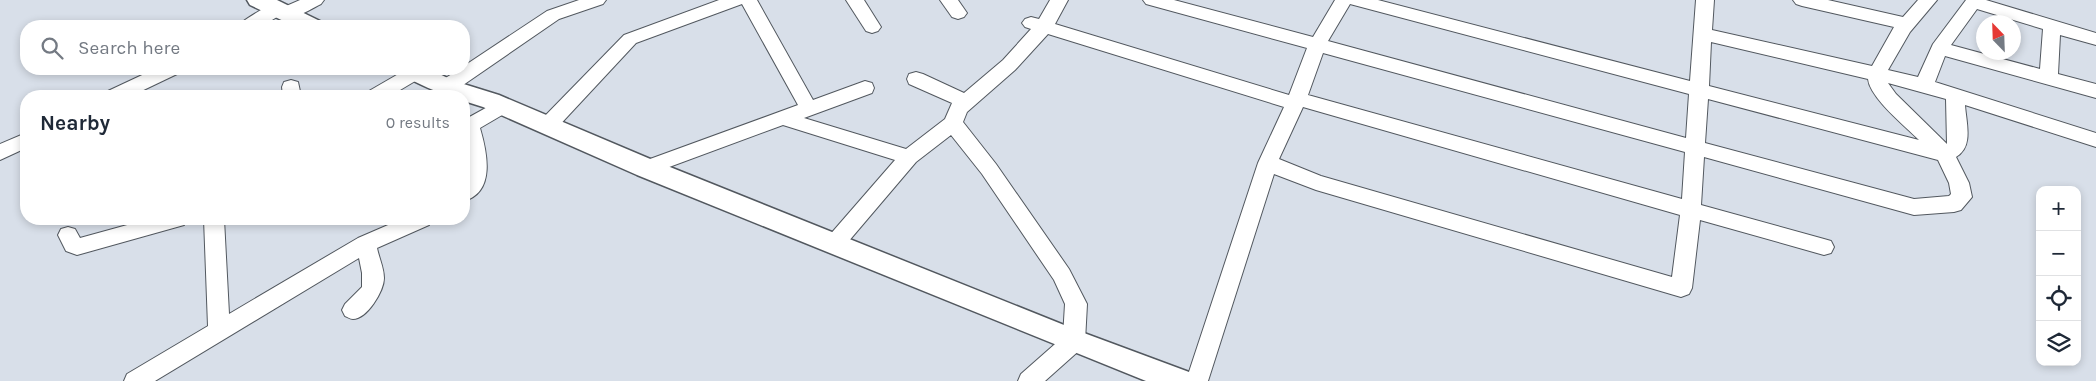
<!DOCTYPE html>
<html lang="en">
<head>
<meta charset="utf-8">
<style>
	body { margin:0; font-family:Karla,sans-serif; background:#f6f6f7; color:#1f2937 }
	.controls { position:absolute; right:15px; bottom:15px; display:grid; overflow:hidden; border-radius:10px; box-shadow:0 2px 8px #0003 }
	.controls button { width:45px; height:45px; display:grid; place-items:center; padding:0; border:0; border-bottom:1px solid #e0e1e3; background:#fff; color:#1f2937; font:25px sans-serif }
	.compass { position:absolute; left:1976px; top:15px; width:45px; height:45px; border-radius:50%; background:#fff; box-shadow:0 2px 8px #0003; rotate:337deg }
	.list { margin:0; padding:0; list-style:none }
	h2 { display:flex; justify-content:space-between; align-items:center; height:65px; margin:0; padding:0 20px; font-size:21px }
	h2 small { font-size:16px; font-weight:400; color:#747a83 }
	.icon { flex:none; width:28px; height:28px; fill:none; stroke:currentColor; stroke-width:2; stroke-linecap:round; stroke-linejoin:round }
	.map { position:relative; flex:none; width:2096px; height:381px; overflow:hidden }
	.search { position:absolute; background:#fff; box-shadow:0 2px 8px #0003; left:20px; top:20px; width:450px; height:55px; display:flex; align-items:center; gap:12px; box-sizing:border-box; padding:0 18px; border-radius:20px; color:#747a83; font-size:19px }
	.panel { position:absolute; background:#fff; box-shadow:0 2px 8px #0003; left:20px; top:90px; width:450px; height:135px; border-radius:20px }
	.map>svg:first-child { display:block }
</style>
</head>
<body>
<div class="map">
<svg width="2096" height="381" viewBox="0 0 2096 381">
	<rect width="100%" height="100%" fill="#d8dfe9"/>
	<g fill="none" stroke-linecap="round" stroke-linejoin="round">
		<defs>
			<g id="minor">
				<path d="M300 0H324L321 4C309 10 290 23 277 17L262 26H239L242 22C253 15 272 0 284 7Z"/>
				<path d="M579 0H606L603 4 559 19 453 92 446 94 439 92 437 87 439 82 460 69H464V66L547 11Z"/>
				<path d="M719 0H757L813 100 865 81 872 83 874 88 872 93 804 118 906 149 945 119 952 103 909 84 907 79 909 74 916 72 923 74 964 93 1003 60 1031 29 1025 27 1022 23 1025 19 1031 17 1039 19 1050 0H1068L1055 24 1289 95 1307 48 1146 4 1143 0H1174L1313 37 1335 0H1378L1690 81 1696 0H1714L1712 30 1872 66 1894 27 1802 6 1796 4 1793 0H1828L1903 17 1918 0H1937L1910 32 1888 70 1918 77 1933 44 1966 0H1986L2096 33V45L2060 35 2058 74 2096 84V98L1945 56 1935 82 2096 133V147L1965 105C1966 122 1974 147 1956 157L1969 183 1972 197 1961 210 1954 212 1914 215 1704 157 1701 205 1824 239 1831 241 1834 247 1831 253 1824 255 1700 220 1692 288 1689 294 1681 297 1316 190 1274 174 1208 381H1186L1258 163 1284 107 1048 34 1015 70 967 112 963 122 996 164 1069 269 1087 304 1085 341 1082 348 1045 381H1018L1021 374 1063 337 1065 304 1054 280 982 174 951 135 916 162 842 249 835 251 828 249 825 243 828 237 895 160 783 125 653 173 646 176 639 173 636 168 639 163 798 105 742 4 636 43 554 131 547 133 540 131 537 126 540 121 624 35ZM1350 4 1689 94 1686 138 1328 41ZM1977 9 2043 29 2040 69 1951 45ZM1711 42 1868 79C1870 98 1905 126 1919 140L1709 86ZM1323 53 1685 152 1682 199 1308 95ZM1888 83 1946 99 1947 144 1896 94ZM1708 99 1938 160 1949 183 1951 194 1949 196 1914 199 1705 143ZM1303 107 1680 215 1672 277 1321 176 1279 159Z"/>
				<path d="M846 0H864L881 27 878 31 872 33 866 31Z"/>
				<path d="M940 0H958L967 13 964 17 958 19 952 17Z"/>
				<path d="M155 69H180L177 74 131 96H106L108 91Z"/>
				<path d="M407 69H423L425 72 422 77 390 96H367L369 91Z"/>
				<path d="M291 80 298 82 301 96H283L282 87 284 82Z"/>
				<path d="M502 99 509 101 511 106 509 111 480 128C487 152 496 192 464 201V181L468 170V161L464 137V120Z"/>
				<path d="M26 133V148L0 160V144Z"/>
				<path d="M149 219H187L184 225 77 255 66 251 58 235 61 229 68 227 75 229 80 238Z"/>
				<path d="M204 219H224L229 314 358 238 402 219H432L429 225 377 248C379 258 384 268 384 278 384 291 367 319 353 319 350 319 348 317 345 316L342 310 345 304 362 287V273L359 258 155 381H124L127 374 208 326Z"/>
			</g>
			<g id="tertiary">
				<path d="M247 0H277L320 21 323 26H294L250 5Z"/>
				<path d="M398 69H429L454 81 499 95 655 161 1084 333 1189 372 1193 381H1146L637 175 483 107 464 101V96C439 96 423 85 401 75Z"/>
			</g>
		</defs>
		<!-- minor casing -->
		<use href="#minor" stroke="#52585f" stroke-width="2"/>
		<!-- tertiary casing -->
		<use href="#tertiary" stroke="#52585f" stroke-width="3"/>
		<!-- minor -->
		<use href="#minor" fill="#fff" fill-rule="evenodd"/>
		<!-- tertiary -->
		<use href="#tertiary" fill="#fff" fill-rule="evenodd"/>
	</g>
</svg>
<div class="controls">
<button>+</button>
<button>−</button>
<button><svg class="icon" aria-label="locate" viewBox="0 0 24 24"><circle cx="12" cy="12" r="6"/><path d="M12 2v4M12 18v4M2 12h4M18 12h4"/></svg></button>
<button><svg class="icon" aria-label="layers" viewBox="0 0 24 24"><path d="M12 4l9 5-9 5-9-5zM3 14l9 5 9-5"/></svg></button>
</div>
<svg class="compass" viewBox="-18 -18 36 36"><path d="M0-13l5 13h-10z" fill="#e53935"/><path d="M0 13l5-13h-10z" fill="#747a83"/></svg>
<div class="search"><svg class="icon" aria-label="search" viewBox="0 0 24 24"><circle cx="10" cy="10" r="6"/><path d="M15 15l6 6"/></svg>Search here</div>
<section class="panel">
<h2>Nearby<small>0 results</small></h2>
<ul class="list">
</ul>
</section>
</div>
</body>
</html>
